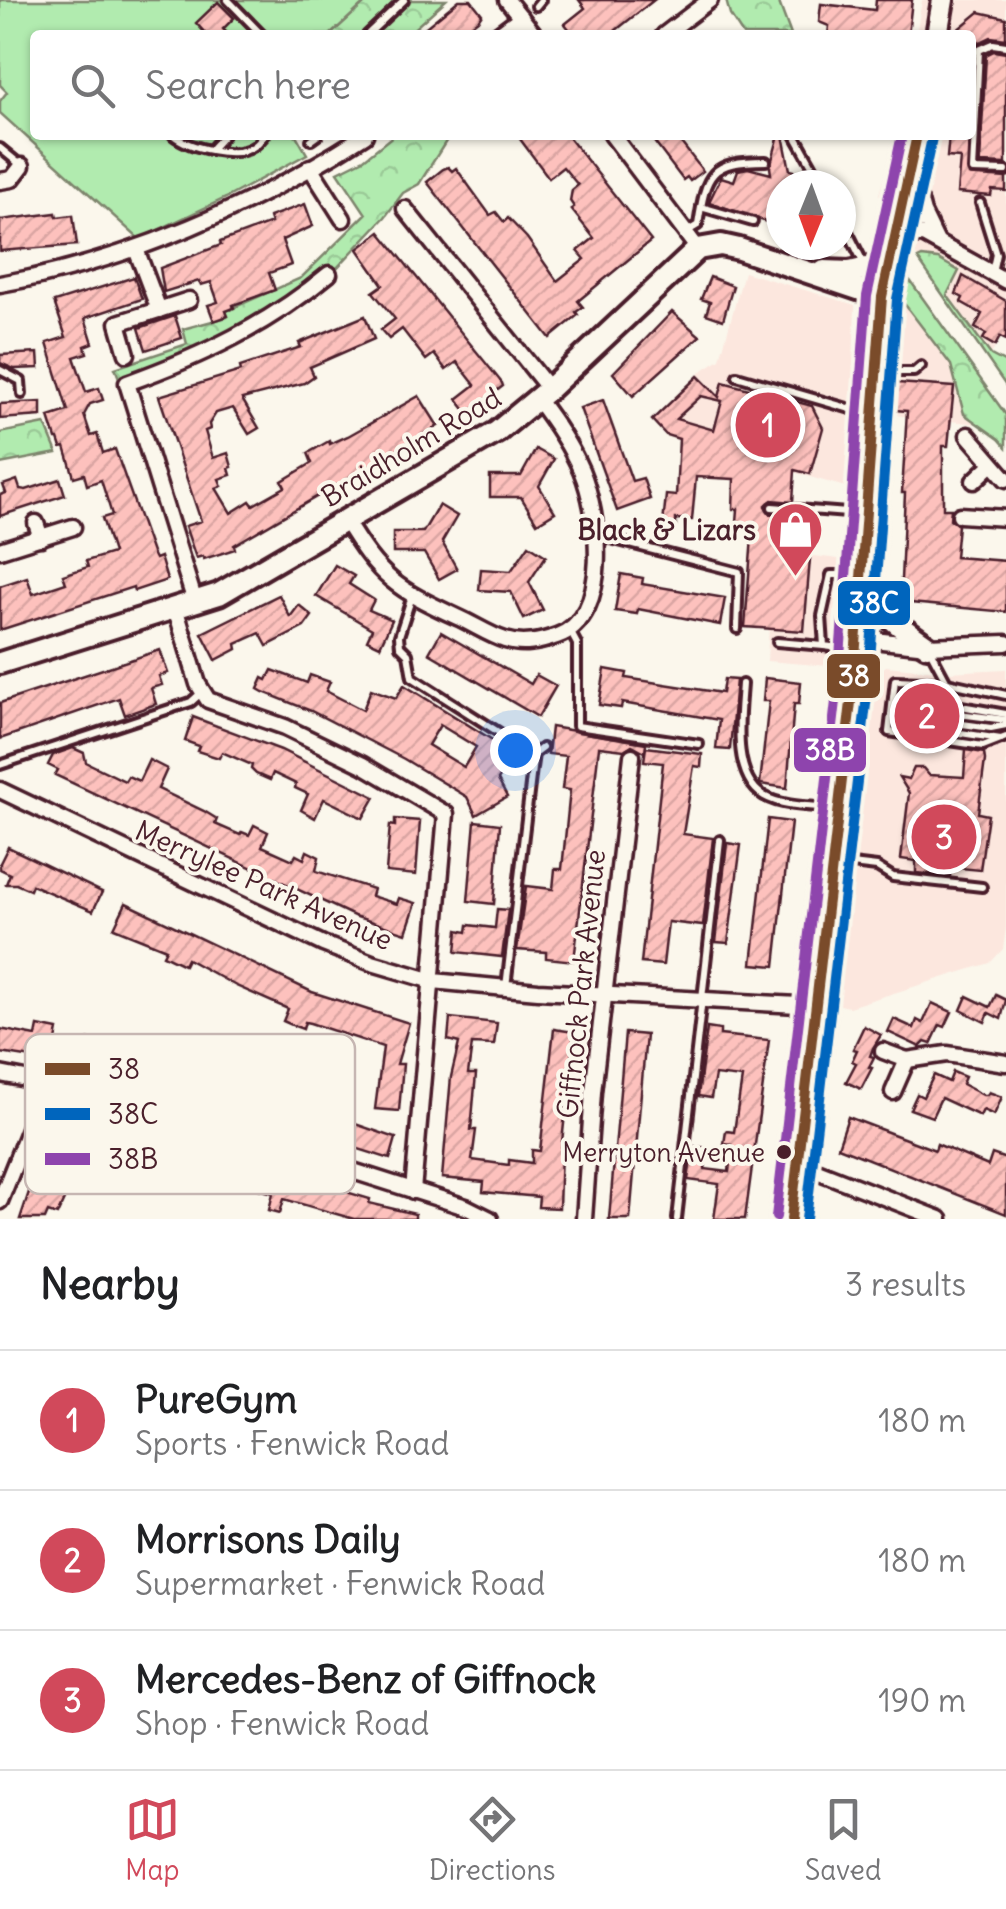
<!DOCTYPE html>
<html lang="en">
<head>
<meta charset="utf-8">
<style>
	body { margin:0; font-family:Delius,sans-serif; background:#f2f2f2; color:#202124 }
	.compass { position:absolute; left:766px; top:170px; width:90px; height:90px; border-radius:50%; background:#fff; box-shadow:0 2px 8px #0004; rotate:181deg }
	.you { position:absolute; left:515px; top:750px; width:35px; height:35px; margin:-25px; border:8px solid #fff; border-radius:50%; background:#1a73e8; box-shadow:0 0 0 15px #1a73e833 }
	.badge { display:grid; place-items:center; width:65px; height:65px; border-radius:50%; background:#d1495b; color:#fff; font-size:32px; font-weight:700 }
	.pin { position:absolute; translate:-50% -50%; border:5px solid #fff; box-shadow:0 2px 10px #0006 }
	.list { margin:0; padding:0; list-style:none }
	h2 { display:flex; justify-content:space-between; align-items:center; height:130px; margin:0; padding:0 40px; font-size:42px }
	h2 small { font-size:32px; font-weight:400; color:#757577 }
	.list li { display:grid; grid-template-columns:65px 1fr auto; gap:30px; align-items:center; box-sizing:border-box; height:140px; padding:0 40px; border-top:2px solid #e0e0e0 }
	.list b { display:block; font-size:38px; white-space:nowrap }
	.list p { margin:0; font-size:32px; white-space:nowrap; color:#757577 }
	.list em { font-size:32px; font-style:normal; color:#757577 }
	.icon { flex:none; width:55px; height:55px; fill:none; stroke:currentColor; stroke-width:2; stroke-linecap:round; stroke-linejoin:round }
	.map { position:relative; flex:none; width:1006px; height:1219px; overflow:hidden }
	.search { position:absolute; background:#fff; box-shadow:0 2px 8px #0004; left:30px; right:30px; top:30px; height:110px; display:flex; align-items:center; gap:25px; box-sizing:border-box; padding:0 35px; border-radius:10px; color:#757577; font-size:38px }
	.sheet { height:550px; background:#fff }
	nav { display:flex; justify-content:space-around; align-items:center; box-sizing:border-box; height:140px; border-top:2px solid #e0e0e0; background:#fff; font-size:28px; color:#757577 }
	nav a { display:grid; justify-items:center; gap:5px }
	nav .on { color:#d1495b }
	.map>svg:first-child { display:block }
</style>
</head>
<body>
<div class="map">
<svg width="1006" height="1219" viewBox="0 0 1006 1219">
	<defs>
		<pattern id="forest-crowns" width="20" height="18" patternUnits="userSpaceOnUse" patternTransform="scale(2.5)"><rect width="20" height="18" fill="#b1ebaf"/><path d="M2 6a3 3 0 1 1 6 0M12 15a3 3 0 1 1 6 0" fill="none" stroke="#9ac997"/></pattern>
		<pattern id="building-hatch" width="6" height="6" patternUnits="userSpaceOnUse" patternTransform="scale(2.5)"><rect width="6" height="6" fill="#fdc1bd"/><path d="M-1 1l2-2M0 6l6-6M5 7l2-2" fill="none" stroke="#daa5a3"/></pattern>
	</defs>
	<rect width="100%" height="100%" fill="#fbf7ec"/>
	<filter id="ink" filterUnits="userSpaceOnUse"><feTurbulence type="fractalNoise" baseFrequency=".01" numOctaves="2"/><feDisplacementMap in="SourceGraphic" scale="20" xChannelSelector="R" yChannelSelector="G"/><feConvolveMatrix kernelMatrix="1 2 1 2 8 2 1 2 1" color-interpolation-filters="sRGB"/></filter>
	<g filter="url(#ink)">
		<!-- built -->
		<g fill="#fce7de">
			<path d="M922 0H1006V328L991 355 922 257 918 259 879 194 896 135H971V35H916Z"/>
			<path d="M744 272 855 305 849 488 667 437 651 420 704 369 720 359Z"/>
			<path d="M903 302 951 365 964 414 978 424 894 415Z"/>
			<path d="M773 551 839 559 829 666 767 661Z"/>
			<path d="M886 666 948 672 1006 669V928L1003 949 990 963 849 1007 836 1004 872 677Z"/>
		</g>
		<!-- forest -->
		<g fill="url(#forest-crowns)" stroke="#7e856d" stroke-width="2.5">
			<path d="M368 0H446L407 35H330Z"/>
			<path d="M726 0H778L791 35H743L730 15Z"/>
			<path d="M394 135H450L419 184 403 193 385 217 334 271 245 326 192 352 119 378 115 368 187 344 183 329 227 317 226 311 301 278 366 214 338 172 364 159Z"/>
			<path d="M922 257 938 259 959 271 947 295 991 355 1006 363V386L918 259Z"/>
			<path d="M909 279 1006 415V447L999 439 964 414 951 365 903 302Z"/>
			<path d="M45 424 57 453 0 464V433Z"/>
		</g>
		<!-- garden -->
		<path fill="#b1ebaf" stroke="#7e856d" stroke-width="2.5" d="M0 0H368L330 35H35V135H296L307 154 226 198 139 239 0 113V101L7 92 0 85Z"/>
		<!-- building -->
		<g fill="url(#building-hatch)" stroke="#4a1f2b" stroke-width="2.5" fill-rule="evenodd">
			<path d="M459 0H471L482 14 478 20 458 35H416Z"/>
			<path d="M579 0H654L610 35H574L565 24 585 8Z"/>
			<path d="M876 0H912L908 35H828L829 26 819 22 821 4 875 10Z"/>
			<path d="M218 2 234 18 223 29 229 35H207L196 23Z"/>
			<path d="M979 12 1006 18V39L991 37 974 45 971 72V35H951Z"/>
			<path d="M994 51 1006 53V164L980 163 986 55Z"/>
			<path d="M517 135H567L651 241 578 301 583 307 576 312 578 315 550 338 427 182 443 169 448 167 452 171 456 168 490 215 496 212 504 222 508 218 527 238 557 281 585 259 578 251 594 238 571 209 574 207 570 201 572 190 578 185 563 167 549 178Z"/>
			<path d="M649 135H675L703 171 690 181 687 177 683 180Z"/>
			<path d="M779 135H783L790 170 794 171 790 185H781V227L709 202 721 177 734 181 738 170 748 168 771 174 770 167Z"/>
			<path d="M949 135H968L969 175 1006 178V191L992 190 991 196 957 193 960 158 947 157Z"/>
			<path d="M305 204 313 226 282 240 291 265 269 273 275 290 233 305 234 308 226 311 228 316 214 321 208 305 218 302 211 282 201 285 199 281 164 292 160 268 221 245 220 242 271 223 269 217Z"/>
			<path d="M56 213 57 217 73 215 77 245 0 251V220Z"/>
			<path d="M380 232 502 383 503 386 468 413 457 399 475 385 457 362 446 370 434 354 426 360 402 329 389 339 381 330 395 319 373 292 383 285 358 249Z"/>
			<path d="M963 276 1006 301V340L1000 337 995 346 983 339 986 334 975 328 982 314 961 302 963 298 956 294Z"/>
			<path d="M134 277 142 299 85 318 93 343 85 346 87 353 74 357 86 392 99 388 103 400 90 404 84 415 91 436 97 434 103 453 115 449 152 553 155 559 160 557 167 580 134 591 133 587 0 630V586L27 577 33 594 66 583 63 575 88 567 86 561 113 553 102 518 112 515 101 480 87 485 84 474 74 477 65 447 61 448 58 439H56L49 417 68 411 47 343 66 337 54 302Z"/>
			<path d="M710 277 733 286 723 320 706 314 710 302 701 299Z"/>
			<path d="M672 312 700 336 633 396 613 373Z"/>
			<path d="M175 316 182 338 146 350 139 328Z"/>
			<path d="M365 316 374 339 310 367 314 376 304 383 242 399 259 428 249 434 233 408 216 413 209 424 210 429 205 431 213 458 228 453 232 467 229 468 231 475 219 479 222 486 216 488 231 513 250 501 253 505 285 487 282 481 312 463 308 453 329 441 330 444 348 436 419 396 438 426 234 545 235 549 204 559 203 556 196 558 185 526 201 521 159 396 241 371 240 367 301 347 299 343Z"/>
			<path d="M38 353 39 368 14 369 0 363V355Z"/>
			<path d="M698 376 719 397 723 382 812 406 823 428 810 474 795 470 793 502 772 500 765 506 770 514 804 516 801 559H810L804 631 745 627 753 524 737 522 738 509H733L734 479 696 477 692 520 676 519V525L663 524 666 495 676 496 679 439 666 435 652 420ZM701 396 722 401 714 430 676 419Z"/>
			<path d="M897 383 954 387 948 446H943V509H951L950 519 958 525 955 557 1006 561V612L900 602 905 493H902L907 411 895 410Z"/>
			<path d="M603 400 632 481 643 478 650 499 617 511 580 408Z"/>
			<path d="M41 402V416L0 419V404Z"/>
			<path d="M536 449 554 459 539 486 555 512 537 523 521 497H490V476H521Z"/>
			<path d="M60 479 65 495 0 516V495L6 493 3 485 17 480 20 489 26 490Z"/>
			<path d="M439 505 457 516 442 542 457 569 439 579 424 553H393V532H423Z"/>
			<path d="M529 545 546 556 529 582 543 610 524 619 511 592 479 590 481 569 511 571Z"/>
			<path d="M335 565 354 576 349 584 374 600 369 610 392 620 380 646 367 640 372 629 316 596Z"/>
			<path d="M621 574 643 578 642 584 725 598 720 625 638 609 637 614 615 611Z"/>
			<path d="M279 595 290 617 299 605 312 616 304 627 267 646 260 633 236 644 237 649 216 660 202 633Z"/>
			<path d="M441 632 531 684 536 675 556 686 538 717 429 653Z"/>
			<path d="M160 650 168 673 159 676 162 685 151 688 156 704 125 715 119 698 0 739V703Z"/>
			<path d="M605 669 627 673 626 678 722 693 724 679 736 680 730 750 716 749 719 720 622 703 621 708 599 705Z"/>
			<path d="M272 670 307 683 310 675 330 682 326 691 363 710 371 689 396 698 404 685 515 754 498 780 507 797 476 815 467 797 404 759 311 711 263 692 258 689 263 678 267 680ZM440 725 476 747 464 767 428 745Z"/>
			<path d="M765 678 801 682 799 704H794L787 788 760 784 769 701H763Z"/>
			<path d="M193 717 281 750 375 797 363 818 324 799 315 818 301 810 308 794 295 788 296 784 273 773 270 780 256 774 251 769 252 765 222 752 219 758 197 751 199 746 185 741Z"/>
			<path d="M551 727 646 743 645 752 632 745 624 750 599 747 574 961 546 958V952L517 950 526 886 553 889 555 869H562L570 790 562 789 566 756 548 754Z"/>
			<path d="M646 747 702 754 701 767 694 766 683 834 713 838 703 926 668 922 663 965 641 963 663 763 644 761Z"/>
			<path d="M73 748 84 753 86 762 125 781 128 776 139 781 149 760 167 769 158 789 204 811 217 819 215 824 240 835 242 832 249 835 254 825 268 832 262 846 293 860 296 855 304 859 307 851 319 857 316 871 373 889 371 896 397 904 399 898 416 903 406 933 354 916 55 775 58 770 48 765 53 755Z"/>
			<path d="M966 750 984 753 985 760 978 813 988 815 980 870 951 867 950 876 916 873V861L901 859 909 793 899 777 909 779 914 768H923L929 775 964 777Z"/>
			<path d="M395 819 420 821 416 875 386 872 390 825 395 826Z"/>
			<path d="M768 819 791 822 775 966 752 964Z"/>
			<path d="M475 821 500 824 494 904 468 901Z"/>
			<path d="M727 843 741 845 728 943 716 942Z"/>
			<path d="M8 847 102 892 93 911 32 885 30 890 16 884H6L10 874 0 869V863Z"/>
			<path d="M126 903 312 992 409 1023 397 1064H403L399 1111 375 1109 383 1047 310 1023 305 1022 303 1029 292 1025 283 1021 288 1009 236 986 187 959 184 965 163 955 166 949 114 928Z"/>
			<path d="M497 909 508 910 502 957 456 952 458 930 467 932 468 925 495 928Z"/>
			<path d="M996 995 1006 1000 1001 1019 989 1013 985 1022 961 1010 967 996 990 1007Z"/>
			<path d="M932 1003 952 1012 945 1027 940 1025 931 1044 925 1042 920 1047 888 1032 894 1019 914 1028 917 1020 923 1023Z"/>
			<path d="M450 1018 497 1023 494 1045 472 1044 468 1074H476L471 1130H476L472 1160 509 1165V1160L532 1163V1150L540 1151 554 1029 574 1032 561 1151 559 1208 538 1207 539 1197 483 1192 484 1182 442 1178 451 1077 459 1043 448 1040Z"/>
			<path d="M38 1026 58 1030 52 1061 0 1053V1029L36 1036Z"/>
			<path d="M864 1026 881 1035 873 1048 870 1056 874 1057 869 1067 872 1068 861 1089 846 1082 856 1063 852 1061 857 1050 853 1049Z"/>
			<path d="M707 1028 720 1030V1035L769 1040 745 1219H714L719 1184 688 1180 693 1146 708 1148 705 1169 729 1172 732 1145 724 1144 726 1131 734 1132 742 1078 715 1075 711 1098 698 1096Z"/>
			<path d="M625 1033 646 1035 630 1219H609Z"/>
			<path d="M89 1039 129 1046 131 1039 146 1043 144 1050 170 1058 172 1053 186 1057 190 1042 206 1047 200 1065 213 1069 212 1072 237 1080 241 1068 255 1072 253 1078 292 1092 296 1080 310 1084 303 1106 396 1138 390 1159 156 1085 80 1066Z"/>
			<path d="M953 1072 965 1077 962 1084 983 1095H987L989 1092 1002 1097 994 1115 983 1110 980 1116 941 1098 932 1117 910 1109 917 1094 923 1097 934 1075 949 1082Z"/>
			<path d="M63 1106 85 1113 73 1150H76L71 1168 77 1171 57 1215 48 1212 45 1219H20L31 1186 46 1159Z"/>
			<path d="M848 1117 935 1150 937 1144 988 1166 992 1154 1006 1159V1214L838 1147Z"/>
			<path d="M113 1122 370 1199 369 1203 415 1214V1219H354L284 1199 280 1213 269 1210 273 1193 230 1181 228 1185 212 1181 214 1174 161 1158 130 1150 129 1155 106 1149Z"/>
		</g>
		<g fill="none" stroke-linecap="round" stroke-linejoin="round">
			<defs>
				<g id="lane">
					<path d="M228 0 262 35"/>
					<path d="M536 6 541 0"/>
					<path d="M367 35 404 0"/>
					<path d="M1006 46 993 44 979 50 973 170 1006 171"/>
					<path d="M173 135C189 148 235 159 253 147 258 144 261 139 265 135"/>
					<path d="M795 135 823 185"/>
					<path d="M311 140 318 135"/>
					<path d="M213 147 224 135"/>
					<path d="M0 148 22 166"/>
					<path d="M980 203 996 254 992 272"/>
					<path d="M701 207 753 222"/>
					<path d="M841 218 865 266"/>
					<path d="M688 231 698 225C706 173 710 161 766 161"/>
					<path d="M0 370 21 381 22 394"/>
					<path d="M878 372H914L921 366"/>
					<path d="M737 376 868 414"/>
					<path d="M772 507 860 514"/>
					<path d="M599 536 739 572 737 629"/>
					<path d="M412 596 399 636 400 646 408 654 412 677 514 742"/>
					<path d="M570 631 577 644V726L699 744"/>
					<path d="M777 642 824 646"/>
					<path d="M854 650 824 646 822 616 831 575H860"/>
					<path d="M930 650 947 682 939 739"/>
					<path d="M742 684C740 715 731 776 764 796 783 807 812 806 834 808"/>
					<path d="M1006 695 947 682 895 680 889 732 983 746 1006 737"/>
					<path d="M944 703 1006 714"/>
					<path d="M943 712 1006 720"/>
					<path d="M941 721 991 728 1006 725"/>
					<path d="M940 730 1001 739"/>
					<path d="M911 731 916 688 919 686"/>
					<path d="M911 735 903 717 906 687 923 682"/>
					<path d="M0 765 191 702 201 693"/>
					<path d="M835 862 877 867 893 877 982 887"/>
					<path d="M506 987 532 768 534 754 542 748"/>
					<path d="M677 1219 720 840"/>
				</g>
				<g id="street">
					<path d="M507 0 535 35"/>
					<path d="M497 35 521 17"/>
					<path d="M664 35 710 0"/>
					<path d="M612 135 698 249"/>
					<path d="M310 167 343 219"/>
					<path d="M911 169 923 213 937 242"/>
					<path d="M0 181 12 179 22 166"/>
					<path d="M405 209 549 389"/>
					<path d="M895 236 923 235 1006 281"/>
					<path d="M136 249 159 310"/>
					<path d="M0 284C127 262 257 205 365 135"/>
					<path d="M127 354 118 323 189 300"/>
					<path d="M968 435 1006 479"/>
					<path d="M974 481 992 464"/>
					<path d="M960 515 1006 518"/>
					<path d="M345 520C380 578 396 589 457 617 473 624 489 635 505 640 523 646 540 642 557 636 613 616 599 513 581 470 570 445 554 421 537 399"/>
					<path d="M36 523 41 538"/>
					<path d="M0 550 73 527"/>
					<path d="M195 602 127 383C202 356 268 325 329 274"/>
					<path d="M175 607 198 684 208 700 285 727 363 765 446 814 413 1191"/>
					<path d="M856 638 927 646 1006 643"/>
					<path d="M0 790 323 944 372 963 433 981 538 991 817 1006"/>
					<path d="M883 1051 907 1060 947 1054 1006 1063"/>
					<path d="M0 1074 97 1093 180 1116 466 1207 490 1219"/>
					<path d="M893 1092 907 1060"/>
					<path d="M799 1164 940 1219"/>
					<path d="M0 1201 47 1084"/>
					<path d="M584 1219 593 1092 632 756"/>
				</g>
				<g id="secondary">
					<path d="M824 271 850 272 889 263"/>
					<path d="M0 663 219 594 497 432 549 389 698 249 721 245 739 249 882 297"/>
				</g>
				<g id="primary">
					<path d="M937 35 943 0"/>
					<path d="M863 577C877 610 898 626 927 646"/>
					<path d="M791 1219 853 685 882 297 917 135"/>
				</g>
			</defs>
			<!-- lane casing -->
			<use href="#lane" stroke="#4a1f2b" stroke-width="14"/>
			<!-- street casing -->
			<use href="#street" stroke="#4a1f2b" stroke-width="21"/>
			<!-- secondary casing -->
			<use href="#secondary" stroke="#4a1f2b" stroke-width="28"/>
			<!-- primary casing -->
			<use href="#primary" stroke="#4a1f2b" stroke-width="28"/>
			<!-- lane -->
			<use href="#lane" stroke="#fbf7ec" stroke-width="6"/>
			<!-- street -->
			<use href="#street" stroke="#fbf7ec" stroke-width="14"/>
			<!-- secondary -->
			<use href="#secondary" stroke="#fbf7ec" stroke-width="20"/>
			<!-- primary -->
			<use href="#primary" stroke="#fbf7ec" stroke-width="20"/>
			<defs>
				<path id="bus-1" d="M791 1219 853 685 882 297 917 135"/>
				<path id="bus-2" d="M806 1219 868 687 897 299 932 138"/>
				<path id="bus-3" d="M776 1217 838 684 867 296 902 135"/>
			</defs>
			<!-- bus-1 casing -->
			<use href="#bus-1" stroke="#fbf7ec" stroke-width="18"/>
			<!-- bus-2 casing -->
			<use href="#bus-2" stroke="#fbf7ec" stroke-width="18"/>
			<!-- bus-3 casing -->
			<use href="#bus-3" stroke="#fbf7ec" stroke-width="18"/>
			<!-- bus-1 -->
			<use href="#bus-1" stroke="#7a4b2a" stroke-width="10"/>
			<!-- bus-2 -->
			<use href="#bus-2" stroke="#0065bd" stroke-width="10"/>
			<!-- bus-3 -->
			<use href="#bus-3" stroke="#8e44ad" stroke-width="10"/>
		</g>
	</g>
	<!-- icons -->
	<defs>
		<symbol id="shop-pin" viewBox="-11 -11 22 30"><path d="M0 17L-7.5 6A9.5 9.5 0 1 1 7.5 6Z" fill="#d1495b" stroke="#fbf7ec"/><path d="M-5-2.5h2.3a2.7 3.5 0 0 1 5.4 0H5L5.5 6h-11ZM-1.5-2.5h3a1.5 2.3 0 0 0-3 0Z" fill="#fff"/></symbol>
	</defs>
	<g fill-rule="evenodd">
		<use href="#shop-pin" x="764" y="498" width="63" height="86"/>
	</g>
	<!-- markers -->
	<circle fill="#4a1f2b" stroke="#fbf7ec" stroke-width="4" cx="784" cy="1152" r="9"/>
	<g text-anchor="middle" stroke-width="8" stroke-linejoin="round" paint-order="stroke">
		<!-- bus labels -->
		<g font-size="26" fill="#4a1f2b" stroke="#fbf7ec" text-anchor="end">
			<text x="765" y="1162">Merryton Avenue</text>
		</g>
		<!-- street labels -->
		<g font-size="28" fill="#4a1f2b" stroke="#fbf7ec">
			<text transform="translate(411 447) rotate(-31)" y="10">Braidholm Road</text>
			<text transform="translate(264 885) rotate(24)" y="10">Merrylee Park Avenue</text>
			<text transform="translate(581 984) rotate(-84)" y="10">Giffnock Park Avenue</text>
		</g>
		<!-- poi labels -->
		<g font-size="28" font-weight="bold" fill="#4a1f2b" stroke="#fbf7ec" text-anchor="end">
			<text x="756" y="540">Black &amp; Lizars</text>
		</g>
	</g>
	<!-- legend -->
	<rect x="25" y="1034" width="330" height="160" rx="15" fill="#fbf7ec" stroke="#c6b6b2" stroke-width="2.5"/>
	<rect x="45" y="1063" width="45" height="12" fill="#7a4b2a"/>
	<rect x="45" y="1108" width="45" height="12" fill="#0065bd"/>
	<rect x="45" y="1153" width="45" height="12" fill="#8e44ad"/>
	<g font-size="28" fill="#4a1f2b">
		<text x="108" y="1079">38</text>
		<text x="108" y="1124">38C</text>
		<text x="108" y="1169">38B</text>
	</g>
	<g stroke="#fbf7ec" stroke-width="4">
		<rect x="836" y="579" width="76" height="48" rx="10" fill="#0065bd"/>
		<rect x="825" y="652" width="57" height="48" rx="10" fill="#7a4b2a"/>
		<rect x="792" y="726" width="76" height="48" rx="10" fill="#8e44ad"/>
	</g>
	<g font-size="28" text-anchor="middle" font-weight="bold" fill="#fff">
		<text x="874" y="613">38C</text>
		<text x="854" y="686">38</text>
		<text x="830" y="760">38B</text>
	</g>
</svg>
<svg class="compass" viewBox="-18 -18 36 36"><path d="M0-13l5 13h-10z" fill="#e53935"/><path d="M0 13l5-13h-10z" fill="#757577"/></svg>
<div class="you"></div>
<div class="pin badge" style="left:768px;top:425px">1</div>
<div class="pin badge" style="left:927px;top:716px">2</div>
<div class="pin badge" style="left:944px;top:837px">3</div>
<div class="search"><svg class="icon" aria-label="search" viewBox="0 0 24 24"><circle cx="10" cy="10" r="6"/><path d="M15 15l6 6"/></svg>Search here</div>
</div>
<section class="sheet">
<h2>Nearby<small>3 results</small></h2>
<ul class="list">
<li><span class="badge">1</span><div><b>PureGym</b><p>Sports · Fenwick Road</p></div><em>180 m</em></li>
<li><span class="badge">2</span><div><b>Morrisons Daily</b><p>Supermarket · Fenwick Road</p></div><em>180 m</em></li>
<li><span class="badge">3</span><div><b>Mercedes-Benz of Giffnock</b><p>Shop · Fenwick Road</p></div><em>190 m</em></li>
</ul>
</section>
<nav>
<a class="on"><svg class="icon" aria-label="map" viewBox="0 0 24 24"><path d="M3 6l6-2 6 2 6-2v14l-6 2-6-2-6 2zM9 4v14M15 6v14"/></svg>Map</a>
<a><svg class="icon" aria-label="directions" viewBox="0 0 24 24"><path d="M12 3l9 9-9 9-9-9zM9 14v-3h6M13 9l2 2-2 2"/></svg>Directions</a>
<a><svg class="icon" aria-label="saved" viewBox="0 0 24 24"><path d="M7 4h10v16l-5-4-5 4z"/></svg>Saved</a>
</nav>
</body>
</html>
